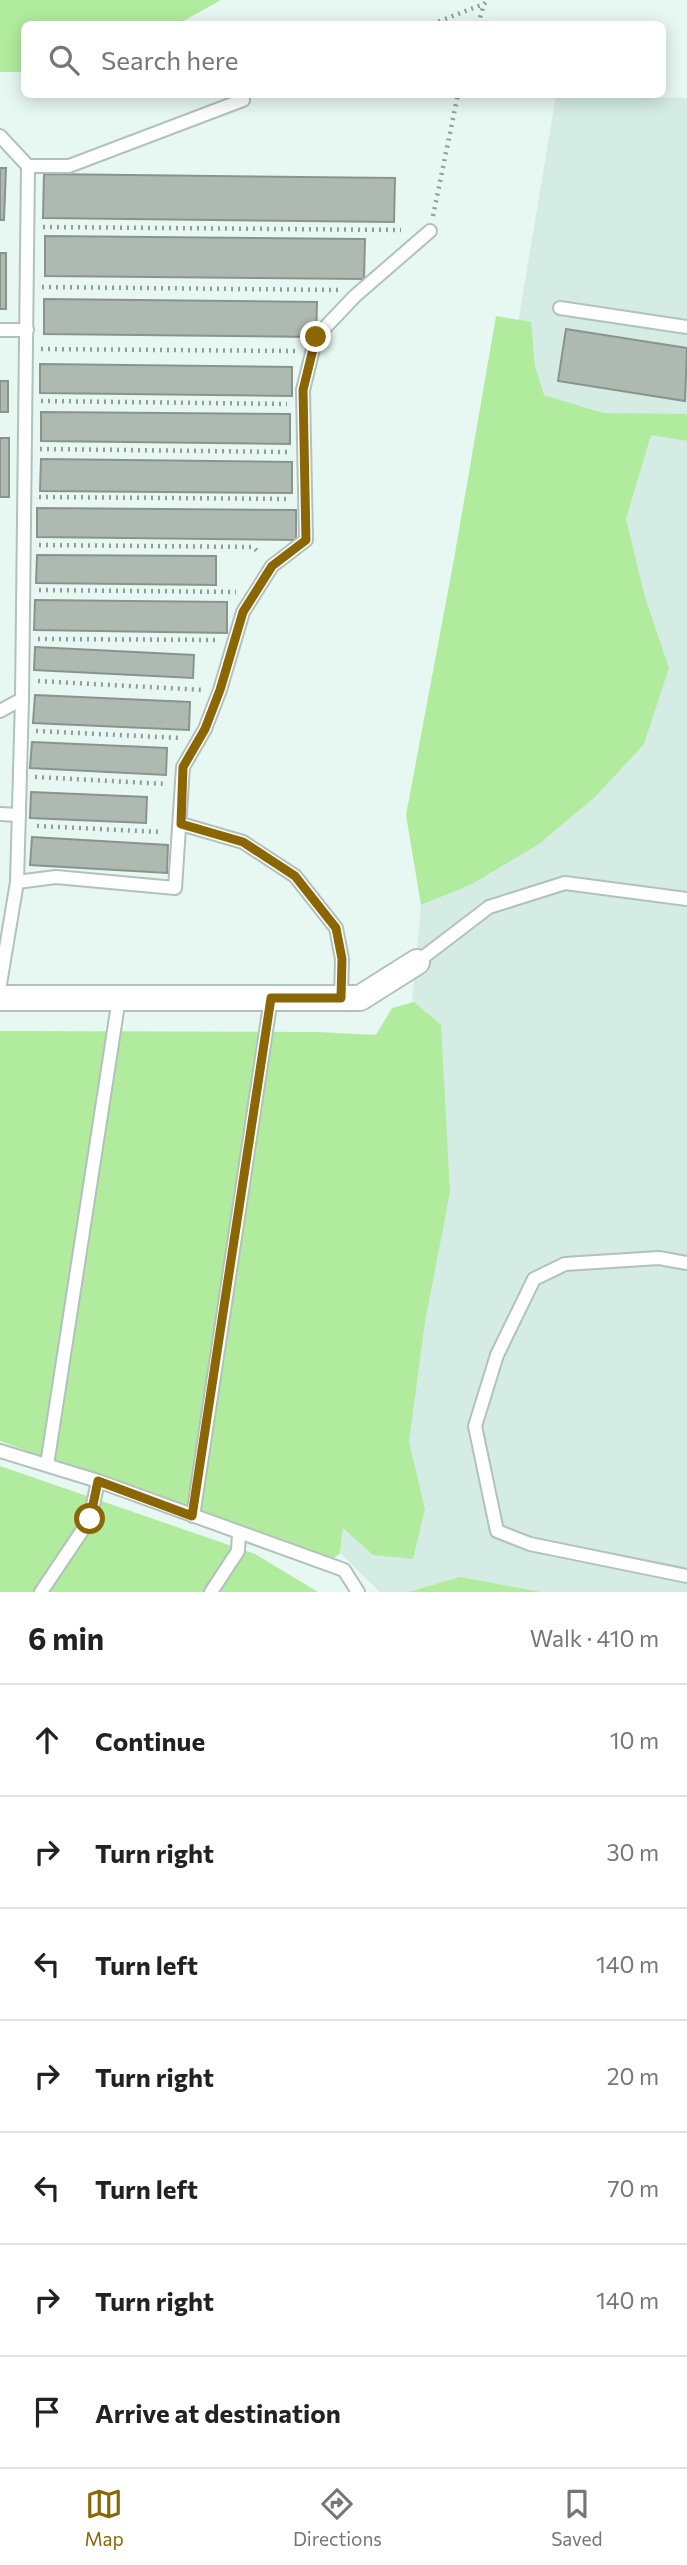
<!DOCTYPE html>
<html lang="en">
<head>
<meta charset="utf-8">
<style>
	body { margin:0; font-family:Commissioner,sans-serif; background:#f6f6f6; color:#222 }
	.stop { position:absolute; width:21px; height:21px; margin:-16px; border:5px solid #8b6605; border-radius:50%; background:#fff }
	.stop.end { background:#8b6605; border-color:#fff; box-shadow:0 2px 7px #0008 }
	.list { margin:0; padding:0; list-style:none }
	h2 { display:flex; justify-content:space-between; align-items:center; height:91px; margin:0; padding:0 28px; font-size:30px }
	h2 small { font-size:23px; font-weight:400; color:#767676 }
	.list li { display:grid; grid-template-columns:46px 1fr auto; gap:21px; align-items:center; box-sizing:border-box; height:112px; padding:0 28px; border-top:2px solid #e0e0e0 }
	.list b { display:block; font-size:26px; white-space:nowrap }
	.list em { font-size:23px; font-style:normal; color:#767676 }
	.icon { flex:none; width:38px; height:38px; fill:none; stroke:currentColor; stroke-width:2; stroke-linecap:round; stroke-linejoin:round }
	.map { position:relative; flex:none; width:687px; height:1592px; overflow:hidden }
	.search { position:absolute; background:#fff; box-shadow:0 4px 18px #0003; left:21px; right:21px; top:21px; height:77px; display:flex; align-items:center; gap:18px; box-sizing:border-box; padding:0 24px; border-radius:10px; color:#767676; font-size:26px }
	.sheet { height:875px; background:#fff }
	nav { display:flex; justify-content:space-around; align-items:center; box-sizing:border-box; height:98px; border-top:2px solid #e0e0e0; background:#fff; font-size:19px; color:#767676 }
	nav a { display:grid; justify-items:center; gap:4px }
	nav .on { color:#8b6605 }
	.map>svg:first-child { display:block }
</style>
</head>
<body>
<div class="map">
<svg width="687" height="1592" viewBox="0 0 687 1592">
	<rect width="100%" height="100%" fill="#e7f7f2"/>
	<!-- built -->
	<path fill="#d4ece4" d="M556 95 687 98V1592H380L340 1553 409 1037 421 905Z"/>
	<!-- green -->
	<g fill="#b1ec9e">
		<path d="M0 0H221L178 24H24V72H0Z"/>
		<path d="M496 316 531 322 535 366 544 395 603 413 687 414V441L651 435 626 519 645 597 669 668 644 744 595 797 539 844 472 884 421 905 406 815 454 559Z"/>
		<path d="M414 1002 441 1025 450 1192 425 1322 409 1442 425 1509 413 1559 373 1555 343 1528 340 1553 330 1561 0 1441V1031L318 1032 376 1035 392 1008Z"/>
		<path d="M0 1466 255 1554 318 1592H0Z"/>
		<path d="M460 1577 541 1592H409Z"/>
	</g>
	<!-- building -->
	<g fill="#adb9b1" stroke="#89948d" stroke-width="2">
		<path d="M0 168H6L4 220H0Z"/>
		<path d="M44 174 395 178 394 222 43 218Z"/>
		<path d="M45 236 365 239 364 279 45 276Z"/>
		<rect x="0" y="253" width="6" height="56"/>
		<path d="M44 299 317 302 316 337 44 334Z"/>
		<path d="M566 329 687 348 685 401 558 381Z"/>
		<path d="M40 364 292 367V396L40 393Z"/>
		<rect x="0" y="381" width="8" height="31"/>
		<path d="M41 412 290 414V444L41 441Z"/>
		<rect x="0" y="438" width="9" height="59"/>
		<path d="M41 459 292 462V493L40 491Z"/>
		<path d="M37 508 296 510V540L37 537Z"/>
		<path d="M37 555 216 556V585L36 583Z"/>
		<path d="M35 600 227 602V633L34 630Z"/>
		<path d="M35 647 194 655 193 678 34 670Z"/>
		<path d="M35 695 190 702 189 730 33 723Z"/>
		<path d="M32 742 167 748 166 775 30 768Z"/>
		<path d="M31 792 147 797 146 823 30 818Z"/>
		<path d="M32 837 168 845 167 873 30 865Z"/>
	</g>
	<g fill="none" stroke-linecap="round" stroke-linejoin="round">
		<defs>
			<g id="service">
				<path d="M0 136 28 166"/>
				<path d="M560 308 687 327"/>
				<path d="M0 330H27"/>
				<path d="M0 711 22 699"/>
				<path d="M0 814 19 815"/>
				<path d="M181 824 243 842 295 876 336 928 342 959 341 998"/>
				<path d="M17 882 56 877 175 888 183 767 205 729 220 690 243 612 272 566 306 540 303 390 316 337 355 296 430 231"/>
				<path d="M417 962 489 907 565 883 687 899"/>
				<path d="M0 984 17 882 22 699 28 166H69L243 100"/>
				<path d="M687 1263 659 1258 565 1264 534 1279 497 1355 475 1426 497 1531 530 1544 687 1576"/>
				<path d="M0 1451 98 1481 344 1570 358 1592"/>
				<path d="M47 1465 119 998"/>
				<path d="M193 1516 271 998"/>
				<path d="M41 1592 90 1519 98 1481"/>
				<path d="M211 1592 238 1551 239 1533"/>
			</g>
			<path id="minor" d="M0 998H360L417 962"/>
		</defs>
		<!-- service casing -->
		<use href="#service" stroke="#b2c1bc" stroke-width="16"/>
		<!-- minor casing -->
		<use href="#minor" stroke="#b2c1bc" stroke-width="28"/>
		<!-- path -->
		<g stroke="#929d9a" stroke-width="4.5" stroke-dasharray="2 5" stroke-linecap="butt">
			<path d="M432 24 484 4"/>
			<path d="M478 24 484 4 488 0"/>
			<path d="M433 216 458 94"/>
			<path d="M43 227 401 230"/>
			<path d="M42 287 338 290"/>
			<path d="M41 349 295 351"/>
			<path d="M41 401 287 404"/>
			<path d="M40 449 287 452"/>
			<path d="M39 497 290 499"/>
			<path d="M39 545 253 547 259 553"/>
			<path d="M39 590 236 592"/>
			<path d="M38 639 218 640"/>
			<path d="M38 681 204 690"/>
			<path d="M36 731 181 738"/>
			<path d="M35 777 166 784"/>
			<path d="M37 826 161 832"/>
		</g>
		<!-- service -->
		<use href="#service" stroke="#fff" stroke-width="12"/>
		<!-- minor -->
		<use href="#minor" stroke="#fff" stroke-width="24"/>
	</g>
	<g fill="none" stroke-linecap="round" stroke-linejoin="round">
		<!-- route -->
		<path stroke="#8b6605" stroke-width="9" d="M90 1519 98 1481 192 1516 271 998H341L342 959 336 928 295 876 243 842 181 824 183 767 205 729 220 690 243 612 272 566 306 540 303 390 316 337"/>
	</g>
</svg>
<div class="stop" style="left:90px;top:1519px"></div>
<div class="stop end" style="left:316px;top:337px"></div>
<div class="search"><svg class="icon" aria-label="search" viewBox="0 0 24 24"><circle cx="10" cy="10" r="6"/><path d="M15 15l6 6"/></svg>Search here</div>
</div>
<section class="sheet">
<h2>6 min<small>Walk · 410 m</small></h2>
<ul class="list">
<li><svg class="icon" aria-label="ahead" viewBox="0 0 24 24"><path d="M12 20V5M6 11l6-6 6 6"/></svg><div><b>Continue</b></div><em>10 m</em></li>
<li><svg class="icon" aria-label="right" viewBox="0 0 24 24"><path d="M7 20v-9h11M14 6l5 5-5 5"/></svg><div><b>Turn right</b></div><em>30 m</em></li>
<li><svg class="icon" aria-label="left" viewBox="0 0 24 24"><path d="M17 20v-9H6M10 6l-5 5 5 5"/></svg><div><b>Turn left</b></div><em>140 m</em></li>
<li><svg class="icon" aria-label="right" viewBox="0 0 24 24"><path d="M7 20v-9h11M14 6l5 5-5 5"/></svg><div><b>Turn right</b></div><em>20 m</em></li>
<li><svg class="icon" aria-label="left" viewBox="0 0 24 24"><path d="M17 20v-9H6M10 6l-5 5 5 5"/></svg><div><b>Turn left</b></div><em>70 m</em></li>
<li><svg class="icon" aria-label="right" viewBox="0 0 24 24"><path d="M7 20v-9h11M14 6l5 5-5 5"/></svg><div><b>Turn right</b></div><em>140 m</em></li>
<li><svg class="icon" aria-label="arrive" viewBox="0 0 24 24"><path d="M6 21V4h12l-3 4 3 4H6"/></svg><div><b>Arrive at destination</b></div></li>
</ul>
</section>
<nav>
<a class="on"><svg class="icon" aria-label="map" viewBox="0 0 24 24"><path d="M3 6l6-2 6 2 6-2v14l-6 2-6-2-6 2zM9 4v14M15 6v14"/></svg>Map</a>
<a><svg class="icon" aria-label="directions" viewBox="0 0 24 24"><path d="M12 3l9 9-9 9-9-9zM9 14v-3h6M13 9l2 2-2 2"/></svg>Directions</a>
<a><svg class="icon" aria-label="saved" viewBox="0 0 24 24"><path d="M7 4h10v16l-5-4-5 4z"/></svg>Saved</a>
</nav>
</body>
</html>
